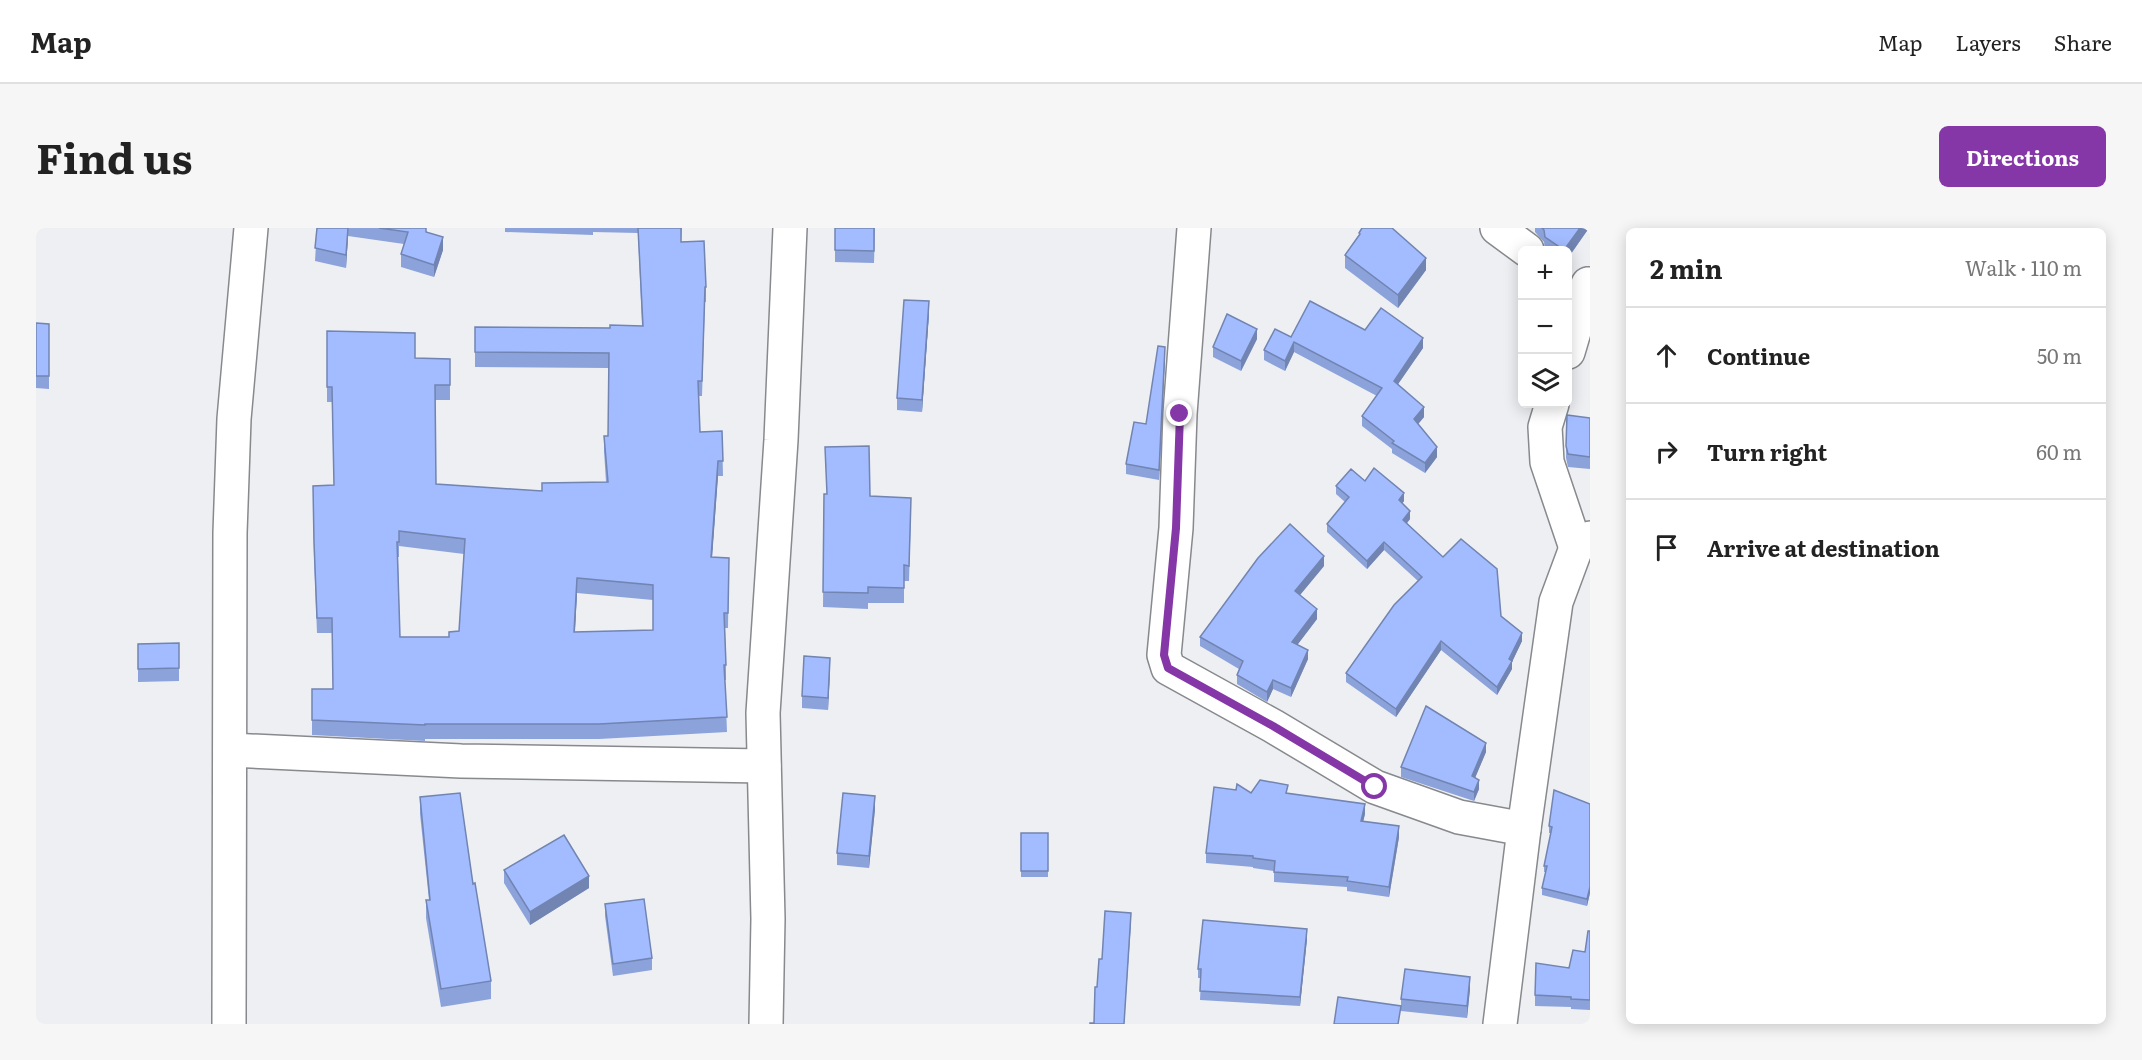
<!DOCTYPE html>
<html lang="en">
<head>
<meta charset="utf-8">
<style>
	body { margin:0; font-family:Literata,serif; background:#f6f6f6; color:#222 }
	.controls { position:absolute; right:18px; top:18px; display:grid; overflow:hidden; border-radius:9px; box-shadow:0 3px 15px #0003 }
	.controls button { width:54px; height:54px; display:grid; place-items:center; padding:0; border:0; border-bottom:2px solid #e0e0e0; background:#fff; color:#222; font:30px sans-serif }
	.stop { position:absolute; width:18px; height:18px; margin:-14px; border:4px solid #8637a7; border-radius:50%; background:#fff }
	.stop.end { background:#8637a7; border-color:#fff; box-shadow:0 2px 6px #0008 }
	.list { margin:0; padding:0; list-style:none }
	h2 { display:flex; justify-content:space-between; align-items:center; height:78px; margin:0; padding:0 24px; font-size:26px }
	h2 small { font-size:20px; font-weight:400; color:#767676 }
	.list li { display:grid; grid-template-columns:39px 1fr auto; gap:18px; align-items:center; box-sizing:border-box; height:96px; padding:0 24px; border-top:2px solid #e0e0e0 }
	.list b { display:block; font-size:22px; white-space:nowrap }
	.list em { font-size:20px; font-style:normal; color:#767676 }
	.icon { flex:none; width:33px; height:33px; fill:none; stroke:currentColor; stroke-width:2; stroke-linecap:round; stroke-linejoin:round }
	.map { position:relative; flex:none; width:1554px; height:796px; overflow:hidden; border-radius:9px }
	header { display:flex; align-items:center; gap:36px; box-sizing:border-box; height:84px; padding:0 30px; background:#fff; border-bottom:2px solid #e0e0e0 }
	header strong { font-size:28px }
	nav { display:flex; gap:33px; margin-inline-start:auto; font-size:21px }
	.intro { display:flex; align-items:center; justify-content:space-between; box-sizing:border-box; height:144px; padding:0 36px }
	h1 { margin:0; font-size:42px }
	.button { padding:15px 27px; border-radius:9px; background:#8637a7; color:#fff; font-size:21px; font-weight:700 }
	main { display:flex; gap:36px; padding:0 36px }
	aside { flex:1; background:#fff; border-radius:9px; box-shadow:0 3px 15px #0003 }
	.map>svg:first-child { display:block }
</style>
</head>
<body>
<header>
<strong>Map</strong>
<nav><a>Map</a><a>Layers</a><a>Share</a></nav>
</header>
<div class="intro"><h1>Find us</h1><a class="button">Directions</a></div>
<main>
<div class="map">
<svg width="1554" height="796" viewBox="0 0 1554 796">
	<rect width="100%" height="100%" fill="#edeff3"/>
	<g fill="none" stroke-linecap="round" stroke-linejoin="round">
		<defs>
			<g id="street">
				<path d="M1158 0 1144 186 1140 300 1128 427 1132 440 1237 498 1339 559 1423 589 1488 601"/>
				<path d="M1461 0 1491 22"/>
				<path d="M1532 124 1552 56"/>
				<path d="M1516 176 1509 199 1511 234 1540 320"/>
				<path d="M194 522 425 533 728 538"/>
				<path d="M193 796 194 305 198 191 215 0"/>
				<path d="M730 796 732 691 727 485 745 212 754 0"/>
				<path d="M1464 796 1488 601 1520 374 1540 320 1554 310"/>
			</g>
		</defs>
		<!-- street casing -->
		<use href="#street" stroke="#87898d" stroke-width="36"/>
		<!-- street -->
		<use href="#street" stroke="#fff" stroke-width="33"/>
	</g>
	<!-- wall -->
	<g fill="#8ba2db" fill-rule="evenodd">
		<path d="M281 0H390V4L407 22 398 49 365 39V26L368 16 312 8 310 40 279 33Z"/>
		<path d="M469 0H646L645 14 670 59V74H669L666 168H663L664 204 686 203 687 248H682L676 329 693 330 692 400H689L690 437V452H689L691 504 563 511H389V513L276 507V461H297L296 405H281L278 329 277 258 298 257 296 174H291V103L379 130 414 131V172H399L400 256 506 263 570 254 568 223V208H572L573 140 439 139V99L574 100 606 98 602 5 557 4V7L469 4ZM363 318 428 326 423 403 413 409H364L362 329H363ZM541 365 617 372V402L539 404Z"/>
		<path d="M799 0H839L838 35 799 34Z"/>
		<path d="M1499 0H1553L1532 30V22H1511L1509 21 1508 14 1499 4Z"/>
		<path d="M1323 5 1390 42 1362 80 1309 40V27L1323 8Z"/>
		<path d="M893 86 886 184 861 182V170Z"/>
		<path d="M0 95 13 96V161L0 160Z"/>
		<path d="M1329 102 1387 120 1362 156 1388 189 1382 196 1401 229 1389 245 1356 225V221L1326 198V188L1341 168 1258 124 1249 143 1228 132V122L1255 109Z"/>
		<path d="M1221 111 1205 143 1177 129V119Z"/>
		<path d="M1129 129 1123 252 1090 246V236L1110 196Z"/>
		<path d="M1531 187 1554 190V241L1532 239 1530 230Z"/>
		<path d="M1329 253 1368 273 1366 275 1374 291 1371 295 1465 388 1486 413 1476 434V441L1461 467 1405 422 1360 489 1310 454V445L1382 353 1348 322 1331 341 1291 304V296L1309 274 1300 266V258Z"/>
		<path d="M788 266 834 268 875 285 873 353H868V375H832V381L787 379Z"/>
		<path d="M1288 338 1264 367 1281 391 1261 417 1272 431 1255 469 1237 461 1231 474 1201 456V447L1203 441 1164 418V409Z"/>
		<path d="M143 415V453L102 454V416Z"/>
		<path d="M794 442 792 482 766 480V468Z"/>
		<path d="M1450 524 1439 550 1443 561 1438 573 1365 549V539Z"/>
		<path d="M1215 565H1252L1329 586 1327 593 1363 609 1353 669 1311 663V659L1238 654V643L1217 640V639L1170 635V625Z"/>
		<path d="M384 569 437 656 455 753V771L405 779 390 690V672H393L384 586Z"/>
		<path d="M1554 576V665L1551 678 1506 667V660L1510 644H1508V638L1515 605H1513V598Z"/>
		<path d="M839 581 833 640 801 637V625Z"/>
		<rect x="985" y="605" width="27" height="44"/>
		<path d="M468 642 553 660 494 697 468 655Z"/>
		<path d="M569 676 616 730V742L577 748 569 688Z"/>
		<path d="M1554 703V782L1535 781V779L1499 778V767L1533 740 1549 724Z"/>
		<path d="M1271 711 1264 778 1164 772 1165 750H1162V741Z"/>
		<path d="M1434 761 1431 790 1365 783V771Z"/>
	</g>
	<!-- shaded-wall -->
	<g fill="#7184b2">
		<path d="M312 0V8L310 40V27Z"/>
		<path d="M1544 0H1553L1532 30V22H1528Z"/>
		<path d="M407 9V22L398 49V37Z"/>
		<path d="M1390 30V42L1362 80V67Z"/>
		<path d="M893 73V86L886 184V172Z"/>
		<path d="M1221 101V111L1205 143V133Z"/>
		<path d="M1387 110V120L1358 162V153Z"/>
		<path d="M1258 114V124L1249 143V133Z"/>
		<path d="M1129 119V129L1123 252V242Z"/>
		<path d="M1388 179V189L1378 201V191Z"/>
		<path d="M1401 219V229L1389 245V235Z"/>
		<path d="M682 233V248L675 344V329Z"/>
		<path d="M1368 265V273L1363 280V272Z"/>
		<path d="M1374 283V291L1367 300V292Z"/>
		<path d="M1348 314V322L1331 341V333Z"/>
		<path d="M1288 328V338L1259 373V363Z"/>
		<path d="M541 350V365L538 419V404Z"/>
		<path d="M1281 381V391L1256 424V414Z"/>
		<path d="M1486 405V413L1476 434V441L1461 467V459Z"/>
		<path d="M1405 413V422L1360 489V481Z"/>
		<path d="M1272 422V431L1255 469V460Z"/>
		<path d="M794 430V442L792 482V470Z"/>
		<path d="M1237 452V461L1231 474V464Z"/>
		<path d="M1450 515V524L1436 557V548Z"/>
		<path d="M1443 552V561L1438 573V564Z"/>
		<path d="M839 568V581L833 640V628Z"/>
		<path d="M1329 576V586L1325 603V593Z"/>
		<path d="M1363 598V609L1353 669V659Z"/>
		<path d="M553 648V660L494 697V684Z"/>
		<path d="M1554 659V665L1551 678V671Z"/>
		<path d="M1095 685V695L1088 796Z"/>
		<path d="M1271 701V711L1264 778V769Z"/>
		<path d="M1434 749V761L1431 790V778Z"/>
	</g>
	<!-- building -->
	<g fill="#a2bcff" stroke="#7184b2" stroke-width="1.5" fill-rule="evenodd">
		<path d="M281 0H312L310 27 279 20Z"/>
		<path d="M343 0H390V4L407 9 398 37 365 26 372 4Z"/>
		<path d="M602 0H645V14L668 13 670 59H669L666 153H662L664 204 686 203 687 233H682L675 329 693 330 692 385H688L690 437H688L691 489 563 496H389V497L276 492V461H297L296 390H281L278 314 277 258 298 257 296 159H291V103L379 105V130L414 131V157H399L400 256 506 263V255L572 254 568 208H572L573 125 439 124V99L574 100V97L607 98ZM363 303 429 311 423 403 413 404V409H364L361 314H363ZM541 350 617 357V402L538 404Z"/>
		<path d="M799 0H838V23L799 22Z"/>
		<path d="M1326 0H1356L1390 30 1362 67 1309 27 1324 6 1323 5Z"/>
		<path d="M1506 0H1544L1528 22 1509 9 1508 2Z"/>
		<path d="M868 72 893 73 886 172 861 170Z"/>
		<path d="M1274 73 1329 102 1345 80 1387 110 1358 153 1388 179 1378 191 1401 219 1389 235 1356 215 1358 213 1326 188 1346 160 1258 114 1249 133 1228 122 1239 101 1255 109Z"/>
		<path d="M1191 86 1221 101 1205 133 1177 119Z"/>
		<path d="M0 95 13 96V148H0Z"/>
		<path d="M1122 118 1129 119 1123 242 1090 236 1098 194 1110 196Z"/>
		<path d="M1531 187 1554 190V229L1532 226 1530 218Z"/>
		<path d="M833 218 834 268 875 270 873 338 868 337V360L832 359V365L787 364 788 266H791L789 219Z"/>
		<path d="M1338 240 1368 265 1363 272 1374 283 1367 292 1407 329 1425 311 1461 341 1465 388 1486 405 1473 431 1476 433 1461 459 1405 413 1360 481 1310 445 1358 377 1386 349 1348 314 1331 333 1291 296 1313 269 1300 258 1315 241 1329 253Z"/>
		<path d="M1254 296 1288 328 1259 363 1281 381 1256 414 1272 422 1255 460 1237 452 1231 464 1201 447 1207 433 1164 409 1222 330Z"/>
		<path d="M143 415V440L102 441V416Z"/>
		<path d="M768 428 794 430 792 470 766 468Z"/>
		<path d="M1390 478 1450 515 1436 548 1443 552 1438 564 1365 539Z"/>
		<path d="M1224 552 1252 557 1250 565 1329 576 1325 593 1363 598 1353 659 1311 653 1312 649 1238 644 1239 633 1217 630V628L1170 625 1178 559 1200 562 1201 556 1215 565Z"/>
		<path d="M1518 562 1554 576V659L1551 671 1506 660 1511 638H1508L1516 599 1513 598Z"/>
		<path d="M424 565 437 656 439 655 455 753 405 761 390 672H394L384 569Z"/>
		<path d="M807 565 839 568 833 628 801 625Z"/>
		<rect x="985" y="605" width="27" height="38"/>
		<path d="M528 607 553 648 494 684 468 642Z"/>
		<path d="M608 671 616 730 577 736 569 676Z"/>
		<path d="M1069 683 1095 685 1088 796H1054V795H1058L1059 759H1061L1063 731H1066Z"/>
		<path d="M1167 692 1271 701 1264 769 1164 763 1165 741H1162Z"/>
		<path d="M1552 703H1554V772L1535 771V769L1499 767 1500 735 1533 740 1537 722 1549 724Z"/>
		<path d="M1369 741 1434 749 1431 778 1365 771Z"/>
		<path d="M1302 769 1365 778 1362 796H1298Z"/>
	</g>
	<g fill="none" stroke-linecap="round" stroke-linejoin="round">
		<!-- route -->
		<path stroke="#8637a7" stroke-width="8" d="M1144 186 1140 300 1128 427 1132 440 1237 498 1339 559"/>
	</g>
</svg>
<div class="controls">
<button>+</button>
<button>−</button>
<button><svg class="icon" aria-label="layers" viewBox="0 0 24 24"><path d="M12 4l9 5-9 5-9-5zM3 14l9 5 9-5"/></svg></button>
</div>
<div class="stop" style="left:1339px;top:559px"></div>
<div class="stop end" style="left:1144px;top:186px"></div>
</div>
<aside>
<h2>2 min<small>Walk · 110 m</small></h2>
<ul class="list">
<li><svg class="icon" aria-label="ahead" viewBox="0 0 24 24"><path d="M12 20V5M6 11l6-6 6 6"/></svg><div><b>Continue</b></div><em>50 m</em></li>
<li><svg class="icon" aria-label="right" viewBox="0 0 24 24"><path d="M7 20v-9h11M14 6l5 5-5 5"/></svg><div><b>Turn right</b></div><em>60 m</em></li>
<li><svg class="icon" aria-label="arrive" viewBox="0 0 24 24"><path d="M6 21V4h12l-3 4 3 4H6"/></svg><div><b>Arrive at destination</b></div></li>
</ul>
</aside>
</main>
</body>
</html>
